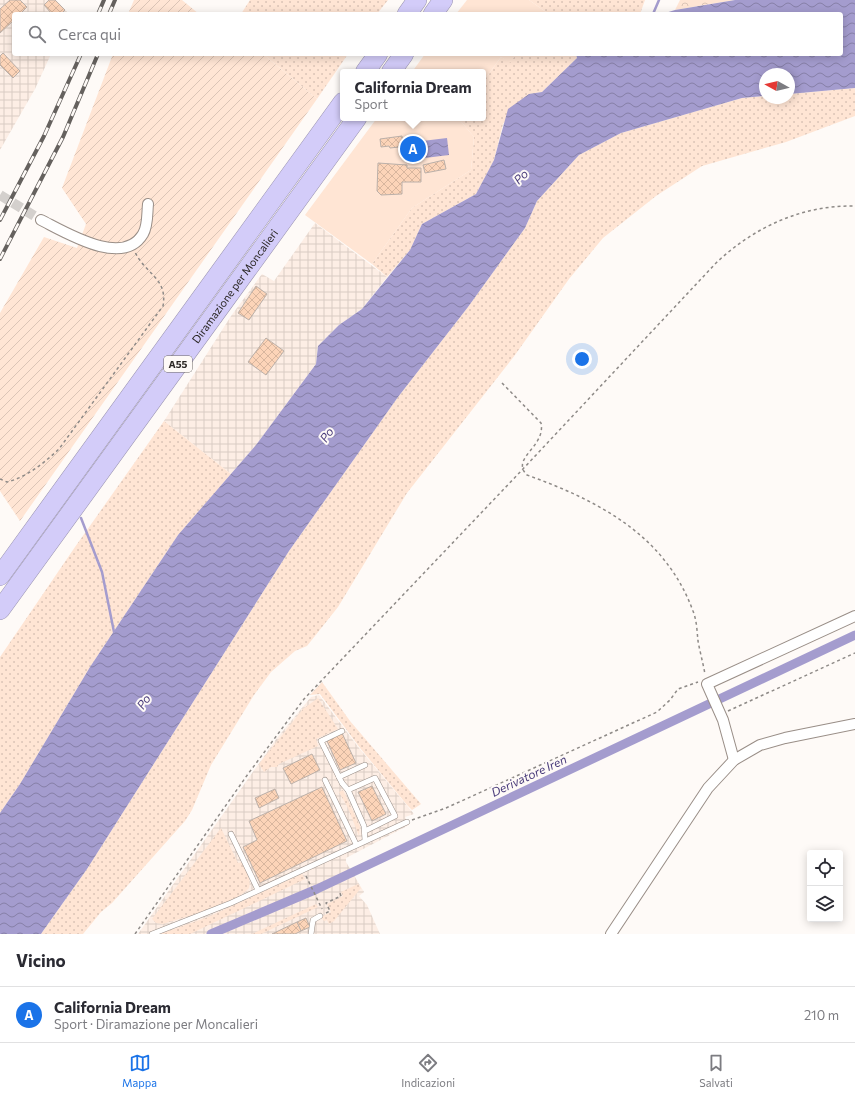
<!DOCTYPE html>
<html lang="it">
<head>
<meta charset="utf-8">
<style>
	body { margin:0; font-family:Commissioner,sans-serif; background:#f7f7f7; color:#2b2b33 }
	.controls { position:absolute; right:12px; bottom:12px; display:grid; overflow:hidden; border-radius:4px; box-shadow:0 2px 10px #0003 }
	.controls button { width:36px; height:36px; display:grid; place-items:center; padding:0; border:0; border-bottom:1px solid #e1e1e2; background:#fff; color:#2b2b33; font:20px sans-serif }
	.compass { position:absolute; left:759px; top:68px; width:36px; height:36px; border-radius:50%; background:#fff; box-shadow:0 2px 10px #0003; rotate:278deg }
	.you { position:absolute; left:582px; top:359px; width:14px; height:14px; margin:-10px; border:3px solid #fff; border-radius:50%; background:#1a73e8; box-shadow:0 0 0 6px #1a73e833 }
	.badge { display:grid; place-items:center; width:26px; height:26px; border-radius:50%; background:#1a73e8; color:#fff; font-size:13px; font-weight:700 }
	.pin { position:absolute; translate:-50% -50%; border:2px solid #fff; box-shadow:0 1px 4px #0006 }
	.popup { position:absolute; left:340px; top:69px; width:146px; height:52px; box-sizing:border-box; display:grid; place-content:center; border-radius:4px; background:#fff; filter:drop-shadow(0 1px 3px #0005); font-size:13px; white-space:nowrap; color:#7c7c81 }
	.popup b { font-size:15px; color:#2b2b33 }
	.popup::after { content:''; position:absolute; left:50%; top:100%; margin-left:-8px; border:8px solid transparent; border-top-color:#fff }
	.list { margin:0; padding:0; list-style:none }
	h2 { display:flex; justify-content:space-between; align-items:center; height:52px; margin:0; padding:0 16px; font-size:17px }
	h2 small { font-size:13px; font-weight:400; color:#7c7c81 }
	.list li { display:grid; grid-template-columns:26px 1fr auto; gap:12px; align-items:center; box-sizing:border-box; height:56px; padding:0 16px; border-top:1px solid #e1e1e2 }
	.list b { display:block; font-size:15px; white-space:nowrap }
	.list p { margin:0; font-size:13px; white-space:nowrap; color:#7c7c81 }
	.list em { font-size:13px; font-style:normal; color:#7c7c81 }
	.icon { flex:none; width:22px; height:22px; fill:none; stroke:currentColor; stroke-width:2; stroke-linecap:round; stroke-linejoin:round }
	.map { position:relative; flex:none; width:855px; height:934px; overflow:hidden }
	.search { position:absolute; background:#fff; box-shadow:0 2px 10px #0003; left:12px; right:12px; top:12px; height:44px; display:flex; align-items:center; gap:10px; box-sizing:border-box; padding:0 14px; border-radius:4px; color:#7c7c81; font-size:15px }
	.sheet { height:108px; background:#fff }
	nav { display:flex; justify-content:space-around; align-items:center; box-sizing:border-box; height:56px; border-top:1px solid #e1e1e2; background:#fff; font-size:11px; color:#7c7c81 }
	nav a { display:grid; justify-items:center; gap:2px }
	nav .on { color:#1a73e8 }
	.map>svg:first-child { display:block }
</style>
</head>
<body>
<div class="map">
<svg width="855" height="934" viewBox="0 0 855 934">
	<defs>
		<pattern id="industrial-grid" width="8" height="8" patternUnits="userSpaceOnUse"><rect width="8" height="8" fill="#fdeee5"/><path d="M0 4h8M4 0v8" fill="none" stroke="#d9ccc4"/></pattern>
		<pattern id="grass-dots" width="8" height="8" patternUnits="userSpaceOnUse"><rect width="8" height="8" fill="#ffe5d4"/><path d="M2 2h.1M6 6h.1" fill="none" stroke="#dbc4b6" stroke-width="1.8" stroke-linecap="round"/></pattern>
		<pattern id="forest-crowns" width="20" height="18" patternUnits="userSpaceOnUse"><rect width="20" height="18" fill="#ffe5d4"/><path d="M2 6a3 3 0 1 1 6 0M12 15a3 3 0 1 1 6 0" fill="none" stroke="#dbc4b6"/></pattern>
		<pattern id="garden-furrows" width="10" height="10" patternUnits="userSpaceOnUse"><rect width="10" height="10" fill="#ffe5d4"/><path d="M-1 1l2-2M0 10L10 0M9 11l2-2" fill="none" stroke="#dbc4b6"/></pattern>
		<pattern id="water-waves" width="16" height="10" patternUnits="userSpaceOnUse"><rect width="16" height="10" fill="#a49cce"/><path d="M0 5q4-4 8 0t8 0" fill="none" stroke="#867fa7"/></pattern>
		<pattern id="building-cross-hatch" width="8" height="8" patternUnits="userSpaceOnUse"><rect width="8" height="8" fill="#fcd4b8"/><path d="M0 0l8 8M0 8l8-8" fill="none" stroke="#d8b69e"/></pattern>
	</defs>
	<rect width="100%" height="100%" fill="#fefaf7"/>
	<!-- industrial -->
	<g fill="url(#industrial-grid)">
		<path d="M0 0H56L69 14H14V54H51L35 89 0 150Z"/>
		<path d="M315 223 387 277 362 309 339 325 318 346 316 364 256 445 231 474 164 421 231 316 262 274 274 281Z"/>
		<path d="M319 695 359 748 414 814 405 817 409 825 346 858V862L364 892 359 896 367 905 380 934H138L277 738 311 697Z"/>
	</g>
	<!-- grass -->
	<g fill="url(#grass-dots)">
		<path d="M250 0H388L377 14H241Z"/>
		<path d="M529 0H645L640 14H545L546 12Z"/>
		<path d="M263 54H348L317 99Z"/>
		<path d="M516 54H576L577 58 542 92 529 94 503 124 494 160 476 194 422 224 410 250 387 277 372 264 412 208 471 170 474 137 458 118H483V82L501 57 510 62Z"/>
		<path d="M855 88V116L786 142 702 166 656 196 603 238 569 279 515 355 407 493 338 607 307 646 295 651 271 672 254 695 211 765 192 810 185 821 112 903 101 912 83 934H41L87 869 289 551 398 397 468 307 525 228 537 201 579 155 621 133 742 98 765 96V98H789V94Z"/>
		<path d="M164 421 231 474 178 535 90 667 20 784 0 813V657L75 547Z"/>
		<path d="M322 682 350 721 421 804 412 810 407 805 360 748 320 694 310 695Z"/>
		<path d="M318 698 338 729 316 739 318 746 279 764 277 767H271L264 772 259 764 303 709Z"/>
		<path d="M343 790 360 826 359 836 348 808 339 792Z"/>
		<path d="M221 828 238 863 242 862C245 870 252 879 249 888 237 903 182 918 163 924L156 923 152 919Z"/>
		<path d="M302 874 305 879 190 934H160L208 917Z"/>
		<path d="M358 884 361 888 334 921 329 924 327 920 324 921 321 917 331 912 327 904 343 896 341 892Z"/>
		<path d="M316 904 318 907 314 909 261 934H252Z"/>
	</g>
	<!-- forest -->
	<path fill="url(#forest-crowns)" d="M680 0H735L675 10Z"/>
	<!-- garden -->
	<g fill="url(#garden-furrows)">
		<path d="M134 0H182L199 14H128Z"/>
		<path d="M113 54H263L317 99 20 521 0 491V313L44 237 77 248 86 224 62 188Z"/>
	</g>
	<!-- pitch -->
	<g fill="#ffe5d4">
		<path d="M467 0H529L546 12 545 14H456Z"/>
		<path d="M425 54H516L510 63 501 57 483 82V72H412Z"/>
		<path d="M377 118H458L474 137 471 170 412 208 372 264 305 215Z"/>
	</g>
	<!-- water -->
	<g fill="url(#water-waves)">
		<path d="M735 0H855V88L789 94V74H765V96L742 98 621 133 579 155 537 201 525 228 468 307 398 397 289 551 87 869 43 931 41 934H0V813L20 784 90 667 178 535 256 445 316 364 318 346 339 325 362 309 410 250 422 224 476 194 494 160 508 109 529 94 542 92 577 58 576 54H841V14H662L675 10Z"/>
		<path d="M447 138 449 155 417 159 414 142Z"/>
	</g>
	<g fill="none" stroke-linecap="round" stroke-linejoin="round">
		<!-- stream -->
		<g stroke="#a49cce" stroke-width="2.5">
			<path d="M653 14 659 0"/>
			<path d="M81 518 102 572 114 632"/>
		</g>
		<!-- canal -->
		<path stroke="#a49cce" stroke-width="9" d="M211 934 317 889 855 635"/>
	</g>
	<!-- building -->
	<g fill="url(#building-cross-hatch)" stroke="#bbb0a9">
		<path d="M10 0H20L27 7 20 14H14V20L0 33V9Z"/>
		<path d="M49 0H55L65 10 61 14H52L44 5Z"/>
		<path d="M3 53 20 71 13 78 0 65V56Z"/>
		<path d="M402 136 404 152 400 153 399 147 390 148 389 146 381 147 380 139Z"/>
		<path d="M444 160 446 169 425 173 423 165Z"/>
		<path d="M378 163 407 165V168H421V182H402V194L381 195 377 191Z"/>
		<path d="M256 286 267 294 249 320 238 313Z"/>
		<path d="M266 338 284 351 266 375 248 362Z"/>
		<path d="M342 733 356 763 340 770 327 741Z"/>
		<path d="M312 754 320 770 291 784 283 768Z"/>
		<path d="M372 786 386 814 372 821 358 792Z"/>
		<path d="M322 787 347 841 260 883 243 847 257 840 249 821Z"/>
		<path d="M275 789 279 798 259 808 255 798Z"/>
		<path d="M306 918 310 927 301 931 297 922Z"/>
		<path d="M297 922 301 931 295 934H272Z"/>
	</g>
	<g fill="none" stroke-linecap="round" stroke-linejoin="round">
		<!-- street-tunnel -->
		<path stroke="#d4d0cd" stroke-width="10" stroke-dasharray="10 5" stroke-linecap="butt" d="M0 195 41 220"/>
		<defs>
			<g id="lane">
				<path d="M342 731 321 741 342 783 348 790"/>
				<path d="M339 777 365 765"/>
				<path d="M325 780 356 844"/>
				<path d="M365 831 395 816 375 778 348 790 364 826 365 840"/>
				<path d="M231 834 258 890"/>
				<path d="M152 934 231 903 407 822"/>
				<path d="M311 934 313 920 320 916"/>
			</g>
			<g id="street">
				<path d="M41 220C65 232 123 268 143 234 148 226 147 214 148 204"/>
				<path d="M734 760 723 720 707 684 855 616"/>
				<path d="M611 934 708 788 734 760 760 745 785 738 855 724"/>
			</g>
			<g id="highway">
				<path d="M407 14 417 0"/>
				<path d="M433 14 443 0"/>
				<path d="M365 72 378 54"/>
				<path d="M391 72 404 54"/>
				<path d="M0 576 343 102"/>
				<path id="s1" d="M0 610 357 118"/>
			</g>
		</defs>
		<!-- lane casing -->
		<use href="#lane" stroke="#998e87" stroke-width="6"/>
		<!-- street casing -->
		<use href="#street" stroke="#998e87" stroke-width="12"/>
		<!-- highway casing -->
		<use href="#highway" stroke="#9892ae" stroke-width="20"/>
		<!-- path -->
		<g stroke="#8e8a87" stroke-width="1.5" stroke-dasharray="3 3" stroke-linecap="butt">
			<path d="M502 383 541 423C546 447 510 458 527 475 599 501 665 535 693 611 697 621 697 632 698 641 700 652 703 663 705 674"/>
			<path d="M0 479 7 482C27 477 44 463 59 449L163 306C168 278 145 274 135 252"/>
			<path d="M728 711 855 653"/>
			<path d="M412 820 446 808 657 712 670 700 678 689 698 682"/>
			<path d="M306 876 322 909"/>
			<path d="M326 913 330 911 326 903 341 896 340 893"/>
			<path d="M135 934 248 774 304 699 522 470 716 263C754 227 802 205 855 206"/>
		</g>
		<!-- lane -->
		<use href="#lane" stroke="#fff" stroke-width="5"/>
		<!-- street -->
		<use href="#street" stroke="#fff" stroke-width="10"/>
		<!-- highway -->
		<use href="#highway" stroke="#d3ccf9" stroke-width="19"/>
		<defs>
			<g id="rail">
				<path d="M98 14 104 0"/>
				<path d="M109 14 115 0"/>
				<path d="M0 220 44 136 81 54"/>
				<path d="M0 259 63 137 98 54"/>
			</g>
		</defs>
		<!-- rail casing -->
		<use href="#rail" stroke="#65615e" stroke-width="4"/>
		<!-- rail -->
		<use href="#rail" stroke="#fefaf7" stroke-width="2.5" stroke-dasharray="8" stroke-linecap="butt"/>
	</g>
	<g text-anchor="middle" stroke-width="4" stroke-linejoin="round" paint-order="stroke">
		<!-- shield labels -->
		<rect fill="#fefaf7" stroke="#6a6663" stroke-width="1" x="164" y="356" width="28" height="16" rx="3"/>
		<g font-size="10" font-weight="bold" fill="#2a2623">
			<text x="178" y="368">A55</text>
		</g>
		<!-- street labels -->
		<g font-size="11" fill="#2a2623" stroke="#fefaf7">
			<text dy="4" stroke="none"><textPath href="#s1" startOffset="400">Diramazione per Moncalieri</textPath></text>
		</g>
		<!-- water labels -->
		<g font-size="12" font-style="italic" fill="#4a3c7b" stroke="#fefaf7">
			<text transform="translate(521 177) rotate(-45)" y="4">Po</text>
			<text transform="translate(327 435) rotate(-56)" y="4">Po</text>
			<text transform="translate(144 702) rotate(-56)" y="4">Po</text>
			<text transform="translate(529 776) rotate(-25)" y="4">Derivatore Iren</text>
		</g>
	</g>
</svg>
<div class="controls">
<button><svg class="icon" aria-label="locate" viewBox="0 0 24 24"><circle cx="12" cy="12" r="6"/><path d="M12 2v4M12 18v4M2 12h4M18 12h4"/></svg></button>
<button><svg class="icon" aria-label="layers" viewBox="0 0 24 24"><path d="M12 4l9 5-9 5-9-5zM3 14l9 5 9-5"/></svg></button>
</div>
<svg class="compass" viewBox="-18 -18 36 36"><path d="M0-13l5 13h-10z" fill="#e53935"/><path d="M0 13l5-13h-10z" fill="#7c7c81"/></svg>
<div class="you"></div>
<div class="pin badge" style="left:413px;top:149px">A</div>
<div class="popup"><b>California Dream</b>Sport</div>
<div class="search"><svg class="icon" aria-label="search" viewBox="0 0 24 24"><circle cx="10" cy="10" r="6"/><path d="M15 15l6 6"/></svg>Cerca qui</div>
</div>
<section class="sheet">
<h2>Vicino<small></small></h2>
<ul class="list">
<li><span class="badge">A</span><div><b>California Dream</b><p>Sport · Diramazione per Moncalieri</p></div><em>210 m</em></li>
</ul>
</section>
<nav>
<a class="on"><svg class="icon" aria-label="map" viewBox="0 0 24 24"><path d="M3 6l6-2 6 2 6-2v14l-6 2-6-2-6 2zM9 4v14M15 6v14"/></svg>Mappa</a>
<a><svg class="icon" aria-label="directions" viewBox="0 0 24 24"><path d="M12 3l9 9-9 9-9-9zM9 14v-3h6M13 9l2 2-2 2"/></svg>Indicazioni</a>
<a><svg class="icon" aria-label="saved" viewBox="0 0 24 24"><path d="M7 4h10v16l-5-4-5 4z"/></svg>Salvati</a>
</nav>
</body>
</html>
